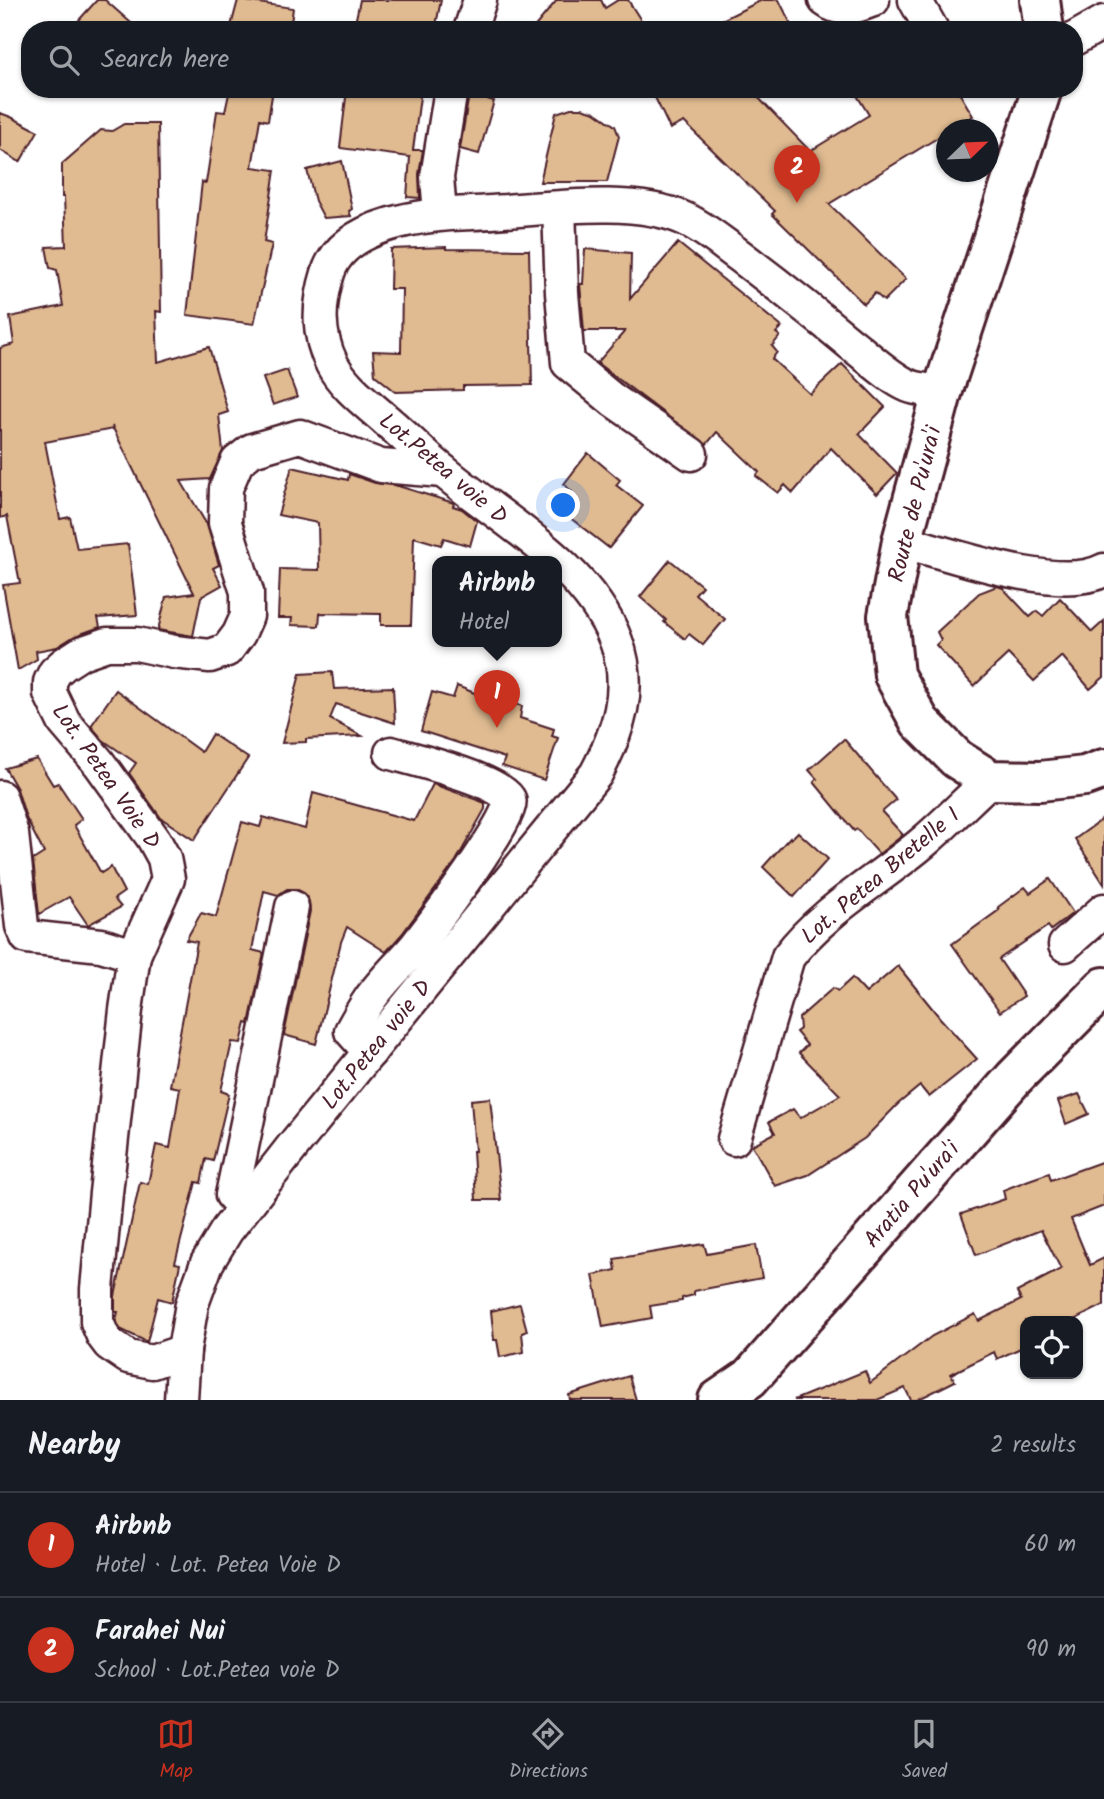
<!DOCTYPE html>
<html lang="en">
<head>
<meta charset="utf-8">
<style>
	body { margin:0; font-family:Kalam,sans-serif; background:#20242c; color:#f1f3f6 }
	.controls { position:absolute; right:21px; bottom:21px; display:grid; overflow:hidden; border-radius:14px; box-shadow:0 2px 5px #0004 }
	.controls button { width:63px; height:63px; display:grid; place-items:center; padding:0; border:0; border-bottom:2px solid #363941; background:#171b24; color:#f1f3f6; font:35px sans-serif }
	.compass { position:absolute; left:936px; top:119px; width:63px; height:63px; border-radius:50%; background:#171b24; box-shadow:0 2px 5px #0004; rotate:67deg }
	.you { position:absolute; left:564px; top:506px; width:24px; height:24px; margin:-18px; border:5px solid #fff; border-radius:50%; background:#1a73e8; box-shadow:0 0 0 10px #1a73e833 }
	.badge { display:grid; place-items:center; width:46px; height:46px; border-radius:50%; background:#c8321e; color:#fff; font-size:23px; font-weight:700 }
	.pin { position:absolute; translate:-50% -58px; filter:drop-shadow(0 2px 4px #0008) }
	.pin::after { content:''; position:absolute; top:37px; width:24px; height:21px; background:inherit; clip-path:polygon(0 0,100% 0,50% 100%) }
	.popup { position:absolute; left:432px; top:556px; width:130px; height:91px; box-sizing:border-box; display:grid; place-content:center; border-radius:14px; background:#171b24; filter:drop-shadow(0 2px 5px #0005); font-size:23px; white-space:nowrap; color:#9ea1a6 }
	.popup b { font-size:26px; color:#f1f3f6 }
	.popup::after { content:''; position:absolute; left:50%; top:100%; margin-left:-14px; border:14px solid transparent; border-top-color:#171b24 }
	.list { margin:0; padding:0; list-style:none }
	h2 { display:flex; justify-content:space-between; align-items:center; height:91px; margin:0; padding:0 28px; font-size:30px }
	h2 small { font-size:23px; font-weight:400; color:#9ea1a6 }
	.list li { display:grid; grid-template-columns:46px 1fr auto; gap:21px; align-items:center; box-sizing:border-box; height:105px; padding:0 28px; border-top:2px solid #363941 }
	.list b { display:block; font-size:26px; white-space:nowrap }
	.list p { margin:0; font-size:23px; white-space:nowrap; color:#9ea1a6 }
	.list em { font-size:23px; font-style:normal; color:#9ea1a6 }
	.icon { flex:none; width:38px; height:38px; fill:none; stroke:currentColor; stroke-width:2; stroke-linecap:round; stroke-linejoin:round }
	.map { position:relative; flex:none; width:1104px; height:1400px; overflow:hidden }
	.search { position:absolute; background:#171b24; box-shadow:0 2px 5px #0004; left:21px; right:21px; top:21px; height:77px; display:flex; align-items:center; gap:18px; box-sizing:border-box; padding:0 24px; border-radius:28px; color:#9ea1a6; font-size:26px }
	.sheet { height:301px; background:#171b24 }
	nav { display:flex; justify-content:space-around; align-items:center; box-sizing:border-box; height:98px; border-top:2px solid #363941; background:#171b24; font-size:19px; color:#9ea1a6 }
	nav a { display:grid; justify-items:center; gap:4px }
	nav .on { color:#c8321e }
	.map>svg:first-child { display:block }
</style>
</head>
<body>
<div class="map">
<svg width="1104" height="1400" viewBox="0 0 1104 1400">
	<rect width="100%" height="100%" fill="#fff"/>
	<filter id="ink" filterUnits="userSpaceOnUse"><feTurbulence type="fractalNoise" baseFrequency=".0143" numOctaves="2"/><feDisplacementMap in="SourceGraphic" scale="14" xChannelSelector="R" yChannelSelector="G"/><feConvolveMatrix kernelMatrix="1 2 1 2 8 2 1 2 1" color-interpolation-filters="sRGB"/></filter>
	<g filter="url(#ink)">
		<!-- building -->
		<g fill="#e0bb91" stroke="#4a1f2b" stroke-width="2">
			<path d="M97 0H105L139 30H90L79 20Z"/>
			<path d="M238 0 293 8 290 30H230Z"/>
			<path d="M360 0H441L435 30H361L363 22 355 23Z"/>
			<path d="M557 0H601L605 8 618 0H628L647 30H532Z"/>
			<path d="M762 0H779L794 30H702Z"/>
			<path d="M230 89H273L268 121 260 119 252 167 275 170 264 242 272 244 254 324 187 315 202 182 206 183 217 111 225 112Z"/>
			<path d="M347 89H421L413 150H423L419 174 420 198 407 197 410 157 340 148Z"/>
			<path d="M651 89H750L810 151 869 115 853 89H957L973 116 951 130H947V132L829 204 906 279 884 301 875 293 864 304 772 214 775 211 684 122 670 129Z"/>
			<path d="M469 94 494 101 479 154 460 149Z"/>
			<path d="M571 108H582L595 112 615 126 619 136 607 182H540L556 113Z"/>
			<path d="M0 113 11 117 38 131 20 162 0 150Z"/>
			<path d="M124 124H158L161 312 156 311 158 362 209 347 228 412 219 415 223 451 210 479 181 481 207 525 219 565 213 568 222 585 201 597 193 636 158 630 166 597 194 593 112 426 113 429 45 442 60 519 70 517 77 549 128 544 137 615 98 618 100 627 75 636 57 647 36 651 37 659 18 670 3 585 20 583 7 516 0 518V348L14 344 10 317 63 306 57 270 50 268 46 247 66 246 64 197H62V164L101 130 112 131Z"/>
			<path d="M342 161 352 209 349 211 351 216 324 218 315 201 307 170Z"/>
			<path d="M678 243 782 327 776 333 780 336 772 346 777 352 772 359 810 394 842 364 885 407 859 434 897 473 877 494 831 448 793 493 785 485 778 493 756 476 759 472 717 432 706 445 597 363 625 331H584L580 284H583L585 249 631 253 630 299Z"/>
			<path d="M446 247V249L529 250 532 385 463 386V390L396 392 375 375 373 351 401 352 402 289H390L391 249Z"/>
			<path d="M287 370 297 397 273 405 263 378Z"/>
			<path d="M588 453 620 480 616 485 643 506 609 548 560 510 572 492 564 484Z"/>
			<path d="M292 467 348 480 349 474 375 483 398 486 454 503 453 506 462 509 477 521 470 546 444 538 441 545 414 537 411 625H381V614L320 613 319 626 291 625 292 618H278L280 569 319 570 318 523 278 515Z"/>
			<path d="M670 560 702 586 695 594 725 619 703 645 689 634 685 639 664 622 666 620 640 597Z"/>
			<path d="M997 586 1003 588 1030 617 1037 611 1043 616 1060 598 1092 632 1104 621V677L1090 689 1062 656 1034 681 1008 654 974 686 936 645 941 640 937 632 979 593Z"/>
			<path d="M332 672 334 689 393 687 395 723 336 704 330 719 362 736 306 739V742L282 743 300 674Z"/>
			<path d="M457 686 492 700 493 698 522 706 520 718 554 729 552 736 558 738 544 780 502 766 505 758 421 731 432 692 453 698Z"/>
			<path d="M116 690 201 752 212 734 248 758 194 840 161 818 129 773 136 763 103 740 91 726Z"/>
			<path d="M844 739 896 800 882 812 903 835 879 854 857 829 854 831 814 782 817 779 809 770Z"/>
			<path d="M37 759 53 785 58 783 82 819 74 825 101 873 111 867 124 892 114 899 121 907 88 925 69 897 39 914 33 860 44 853 26 818 17 789 5 768Z"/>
			<path d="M433 784 480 801 485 803V809L456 861 402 934 386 952 347 927 341 942 316 1044 284 1035 310 911 309 901 304 893 296 889H287L278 895 264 891 252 950 264 953 249 1024 246 1023 241 1043 232 1042 221 1091 229 1094 213 1161 206 1159 201 1183 196 1182 175 1263 180 1264 172 1302 158 1298 147 1342 120 1329 116 1320 118 1312H115V1296L140 1182 148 1184 156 1145 170 1148 180 1088 170 1086 197 942 186 940 201 913 216 917 242 822 260 827 263 817 305 829 313 793 414 821Z"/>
			<path d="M1104 818V884L1075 839Z"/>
			<path d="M798 832 828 859 794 897 763 867 790 837 791 839Z"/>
			<path d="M1050 879 1073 913 1051 930 1048 926 999 959 1024 996 1000 1012 952 944 999 910 998 907 1025 887 1030 893Z"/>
			<path d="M898 966 940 1018 977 1059 929 1097 920 1086 898 1104 865 1138 808 1175 775 1186 752 1145 775 1133 769 1122 793 1109 800 1118 840 1095 799 1053 807 1045 796 1032 800 1029 799 1018 833 988 838 991 852 978 866 993Z"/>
			<path d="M1079 1094 1089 1114 1066 1124 1058 1101Z"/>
			<path d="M490 1098 501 1200H476L473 1151H475L471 1100Z"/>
			<path d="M1104 1161V1206L1071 1219 1090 1265 1104 1258V1305L1072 1321H1025V1346L997 1359 994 1352 951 1374 955 1381 917 1400H911L905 1388 877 1400H794L865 1371 870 1383 932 1336 975 1314 979 1321 1021 1300 1017 1292 1061 1269 1041 1230 976 1255 961 1214 1005 1199 1003 1190 1029 1180 1049 1173 1051 1180Z"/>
			<path d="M704 1244 707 1254 756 1245 762 1278 694 1291V1295L682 1298V1301L650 1306 652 1318 603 1327 593 1275 616 1270 614 1259Z"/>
			<path d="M520 1304 527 1331 522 1333 524 1352 500 1357 497 1340H494L491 1311Z"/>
			<path d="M629 1376 636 1400H570L569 1395Z"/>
		</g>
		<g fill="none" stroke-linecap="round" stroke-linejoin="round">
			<defs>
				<g id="minor">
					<path d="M825 0C842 13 855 7 873 0"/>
					<path d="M915 0 932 30"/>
					<path d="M470 30 480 0"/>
					<path d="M1074 39 1104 22"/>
					<path d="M559 208 562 293 568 363 613 400 691 454"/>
					<path d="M440 214 437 177 451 89"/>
					<path d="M902 541C950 554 1060 594 1104 570"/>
					<path d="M0 797 12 834 22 926 27 937 101 945 134 955"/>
					<path d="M1065 945 1104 910"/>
					<path d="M370 1052 351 1031C357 1020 363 1009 370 999 383 980 401 964 416 946 429 929 518 812 509 799 496 779 416 760 391 753"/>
					<path d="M734 1139 788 957C825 908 881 879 927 839 949 820 969 799 990 780"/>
					<path d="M244 1208 232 1195 292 907"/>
					<path d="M184 1351 152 1362 128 1357 109 1344 103 1336 97 1322V1289L106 1193 126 1010 134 955 168 879 164 858 153 838 99 763 64 722 50 693V682L55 672 64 664 81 653 107 644H137L174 652 210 656 227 650 239 634 247 616V592L225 523 226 488 237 462 252 450 300 436 381 466 443 471"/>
					<path d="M181 1400 184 1350 192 1304 207 1263 227 1230 297 1141 596 774C618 732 634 688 616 641 587 565 501 520 442 470 423 455 406 437 387 421 368 404 344 387 332 364 317 334 318 305 328 273 344 222 428 214 473 213 534 211 630 194 685 219 705 228 722 243 740 256 777 284 814 313 850 343 867 356 890 378 909 386 919 390 932 390 942 393"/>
				</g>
				<g id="secondary">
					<path d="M1040 0 1044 30"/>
					<path d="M1042 89 942 393 902 541 888 616 894 675 920 722 957 759 990 780 1040 781 1085 776 1104 769"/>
					<path d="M718 1400 750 1378 1014 1078 1104 987"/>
				</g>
			</defs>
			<!-- minor casing -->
			<use href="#minor" stroke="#4a1f2b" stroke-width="37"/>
			<!-- secondary casing -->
			<use href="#secondary" stroke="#4a1f2b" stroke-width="44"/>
			<!-- minor -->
			<use href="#minor" stroke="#fff" stroke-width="32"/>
			<!-- secondary -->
			<use href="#secondary" stroke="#fff" stroke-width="38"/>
		</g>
	</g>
	<g text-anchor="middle" stroke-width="5" stroke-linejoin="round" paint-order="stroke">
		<!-- street labels -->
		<g font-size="23" fill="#4a1f2b" stroke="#fff">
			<text transform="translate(444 468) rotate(40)" y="8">Lot.Petea voie D</text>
			<text transform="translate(914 504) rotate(-76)" y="8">Route de Pu'ura'i</text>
			<text transform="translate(107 776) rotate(55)" y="8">Lot. Petea Voie D</text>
			<text transform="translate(880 875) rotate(-40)" y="8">Lot. Petea Bretelle I</text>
			<text transform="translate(376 1044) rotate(-51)" y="8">Lot.Petea voie D</text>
			<text transform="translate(911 1194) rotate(-49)" y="8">Aratia Pu'ura'i</text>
		</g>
	</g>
</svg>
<div class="controls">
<button><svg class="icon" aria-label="locate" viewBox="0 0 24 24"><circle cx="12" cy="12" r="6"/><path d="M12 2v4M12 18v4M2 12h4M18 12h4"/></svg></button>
</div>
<svg class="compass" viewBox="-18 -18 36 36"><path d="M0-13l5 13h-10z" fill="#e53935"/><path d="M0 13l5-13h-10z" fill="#9ea1a6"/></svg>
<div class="you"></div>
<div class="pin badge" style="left:497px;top:728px">1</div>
<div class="popup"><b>Airbnb</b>Hotel</div>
<div class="pin badge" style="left:797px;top:203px">2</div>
<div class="search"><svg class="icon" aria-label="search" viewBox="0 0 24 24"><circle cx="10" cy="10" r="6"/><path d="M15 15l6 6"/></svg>Search here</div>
</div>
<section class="sheet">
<h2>Nearby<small>2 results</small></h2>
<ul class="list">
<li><span class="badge">1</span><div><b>Airbnb</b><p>Hotel · Lot. Petea Voie D</p></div><em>60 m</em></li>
<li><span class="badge">2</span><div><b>Farahei Nui</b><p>School · Lot.Petea voie D</p></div><em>90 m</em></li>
</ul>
</section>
<nav>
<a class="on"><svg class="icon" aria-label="map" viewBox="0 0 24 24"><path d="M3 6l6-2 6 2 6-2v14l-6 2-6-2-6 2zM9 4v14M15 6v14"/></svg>Map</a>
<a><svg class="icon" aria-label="directions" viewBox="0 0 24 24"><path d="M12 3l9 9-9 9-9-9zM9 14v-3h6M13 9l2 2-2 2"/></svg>Directions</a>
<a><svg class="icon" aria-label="saved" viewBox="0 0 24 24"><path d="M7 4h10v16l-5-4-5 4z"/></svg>Saved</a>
</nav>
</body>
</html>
